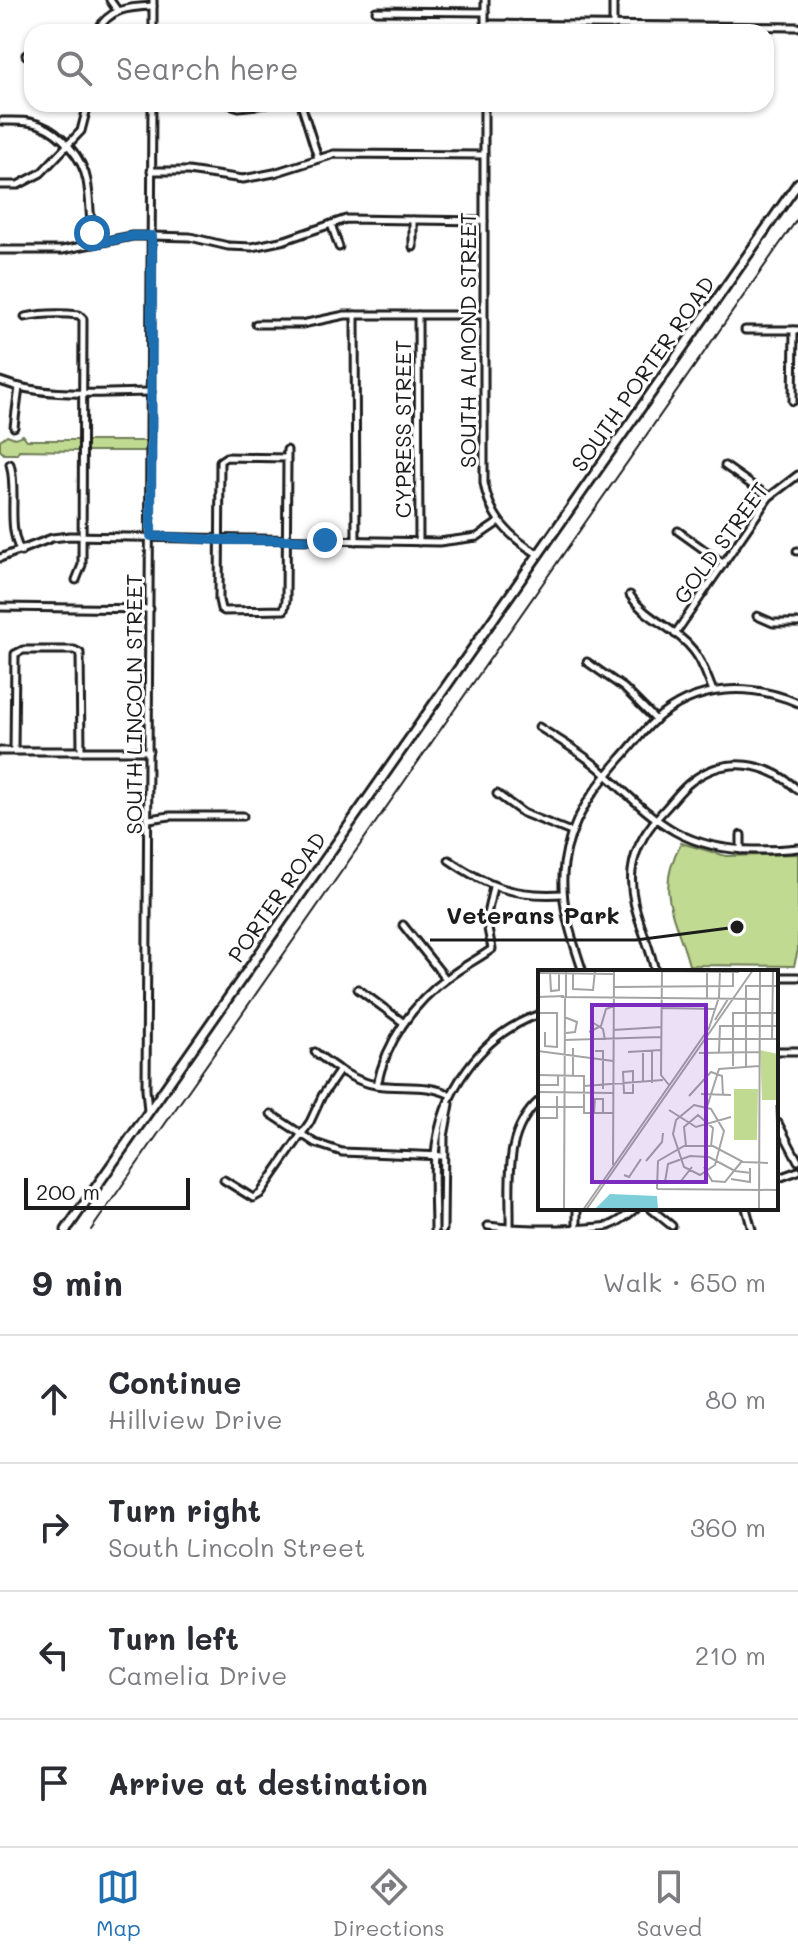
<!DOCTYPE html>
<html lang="en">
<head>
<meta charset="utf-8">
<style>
	body { margin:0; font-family:Mali,sans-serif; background:#f7f7f7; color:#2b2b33 }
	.scale { position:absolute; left:24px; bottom:20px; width:166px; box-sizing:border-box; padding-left:8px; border:4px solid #1c1c1c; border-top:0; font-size:22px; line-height:28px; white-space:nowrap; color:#1c1c1c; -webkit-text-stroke:6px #fff; paint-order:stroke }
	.stop { position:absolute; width:24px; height:24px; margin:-18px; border:6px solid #1f6fb2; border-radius:50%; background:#fff }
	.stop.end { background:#1f6fb2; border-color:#fff; box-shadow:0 2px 8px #0008 }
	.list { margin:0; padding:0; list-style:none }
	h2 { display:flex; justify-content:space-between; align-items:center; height:104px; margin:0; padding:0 32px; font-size:34px }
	h2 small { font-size:26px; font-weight:400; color:#7c7c81 }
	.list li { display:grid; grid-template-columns:52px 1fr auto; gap:24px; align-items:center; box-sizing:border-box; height:128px; padding:0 32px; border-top:2px solid #e1e1e2 }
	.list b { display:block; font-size:30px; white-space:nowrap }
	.list p { margin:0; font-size:26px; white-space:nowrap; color:#7c7c81 }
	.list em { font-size:26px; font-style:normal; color:#7c7c81 }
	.icon { flex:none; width:44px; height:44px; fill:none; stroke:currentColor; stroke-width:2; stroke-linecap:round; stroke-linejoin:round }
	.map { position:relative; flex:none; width:798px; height:1230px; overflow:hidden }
	.search { position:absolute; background:#fff; box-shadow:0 2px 6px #0004; left:24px; right:24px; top:24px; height:88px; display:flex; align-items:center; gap:20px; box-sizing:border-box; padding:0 28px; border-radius:24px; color:#7c7c81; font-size:30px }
	.sheet { height:616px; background:#fff }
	nav { display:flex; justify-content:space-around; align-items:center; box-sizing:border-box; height:112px; border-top:2px solid #e1e1e2; background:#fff; font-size:22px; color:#7c7c81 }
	nav a { display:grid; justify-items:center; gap:4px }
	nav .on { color:#1f6fb2 }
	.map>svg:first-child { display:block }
</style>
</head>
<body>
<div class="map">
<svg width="798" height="1230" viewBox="0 0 798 1230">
	<rect width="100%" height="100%" fill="#fff"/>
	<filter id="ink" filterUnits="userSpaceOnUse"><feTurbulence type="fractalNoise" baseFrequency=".0125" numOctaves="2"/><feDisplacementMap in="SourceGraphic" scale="16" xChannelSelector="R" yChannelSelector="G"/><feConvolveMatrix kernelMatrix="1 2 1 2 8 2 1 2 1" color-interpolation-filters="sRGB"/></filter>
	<g filter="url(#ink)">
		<!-- green -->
		<g fill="#c0da91" stroke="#6e7b56" stroke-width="2">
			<path d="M7 435 15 438 23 435 27 440H78V451L19 450 17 454H4L0 450V440Z"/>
			<rect x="87" y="441" width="59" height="10"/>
			<path d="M681 843 726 856 798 854V950L794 966 689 965C676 917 654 892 681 843Z"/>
		</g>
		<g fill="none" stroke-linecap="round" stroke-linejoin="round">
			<defs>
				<g id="minor">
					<path d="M110 0 117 10"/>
					<path d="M376 11 485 12"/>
					<path d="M485 24 798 27"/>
					<path d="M613 26V0"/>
					<path d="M96 32C110 8 128 7 153 6"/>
					<path d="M153 32V0"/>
					<path d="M485 32V0"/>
					<path d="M520 32V24"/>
					<path d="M26 55H32"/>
					<path d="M229 104 239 107 267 104"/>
					<path d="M301 104 318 158"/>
					<path d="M484 104V483C490 517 509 537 538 554"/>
					<path d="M2 121C14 121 28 120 40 125 61 133 83 158 87 181 91 202 89 223 94 244"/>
					<path d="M151 171H188L243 179 274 173 334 154 484 155"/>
					<path d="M0 185H18L41 173 81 131 88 104"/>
					<path d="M331 224 339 247"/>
					<path d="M413 247V220"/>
					<path d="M0 250H62L132 236H152L190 237 228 246 252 247 285 240 346 219 484 221"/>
					<path d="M355 315 356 541"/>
					<path d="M418 315 419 542"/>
					<path d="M25 317C43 313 62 313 79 315L83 319 82 565 76 580"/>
					<path d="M256 324H302L345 315H483"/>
					<path d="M745 330H798"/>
					<path d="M0 381C47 399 101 392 151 392"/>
					<path d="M793 401 794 330"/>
					<path d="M14 427 19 387"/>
					<path d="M287 450V458L286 601 284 610 224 611 221 609 219 600 220 461 226 457 287 458"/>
					<path d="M10 464C18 492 6 526 21 552"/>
					<path d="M725 466 769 497"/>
					<path d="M678 531 724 564"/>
					<path d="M797 551H798"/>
					<path d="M0 558 52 538 70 536 439 542 477 537 499 522"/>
					<path d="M630 595C646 620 675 627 693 650 703 662 707 677 713 691"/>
					<path d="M0 607 150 609"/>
					<path d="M757 616 773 623H798"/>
					<path d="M675 634 769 497 798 475"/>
					<path d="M587 662 624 688 656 720"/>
					<path d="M539 727C559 740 582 753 600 769 652 817 679 850 755 850 769 850 783 850 798 848"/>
					<path d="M0 751H149"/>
					<path d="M14 751 15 654 23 650H74L80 653 81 751"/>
					<path d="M497 794 523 813 571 832"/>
					<path d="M149 819 170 816H243"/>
					<path d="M741 835V850"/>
					<path d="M449 860C488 887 514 897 563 894"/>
					<path d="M403 925 446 979"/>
					<path d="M583 972C571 936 559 902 564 864 570 821 593 790 621 758 632 746 642 732 654 721 696 684 749 682 798 703"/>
					<path d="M655 972C649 938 628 907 632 871 635 845 649 826 667 807 675 798 682 788 692 781 726 755 768 762 798 790"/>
					<path d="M776 977H798"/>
					<path d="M358 989 404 1023"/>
					<path d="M776 1051H798"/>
					<path d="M315 1052C333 1066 352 1081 376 1085 403 1089 426 1083 451 1095"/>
					<path d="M377 1085C386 1042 413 1003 449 977 463 966 478 959 492 949L486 919 493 887"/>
					<path d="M148 1111 146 1089 152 104"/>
					<path d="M271 1114 315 1143 342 1152 443 1156"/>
					<path d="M778 1123 798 1161"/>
					<path d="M776 1179 798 1171"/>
					<path d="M224 1180 253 1198 260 1194 310 1122 322 1096 340 1070"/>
					<path d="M650 1208 672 1226"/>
					<path d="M746 1208 752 1230"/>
					<path d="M488 1226C518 1230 582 1230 609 1226 620 1222 628 1215 636 1208"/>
					<path d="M510 1229C511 1183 502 1133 540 1100"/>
					<path d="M435 1230C435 1205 433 1180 435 1155 440 1093 481 1034 540 1014"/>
					<path d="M443 1230 444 1137 450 1104"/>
					<path d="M577 1230V1208"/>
				</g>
				<path id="tertiary" d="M66 1230 798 183"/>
			</defs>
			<!-- minor casing -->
			<use href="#minor" stroke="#1c1c1c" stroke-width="11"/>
			<!-- tertiary casing -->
			<use href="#tertiary" stroke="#1c1c1c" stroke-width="13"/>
			<!-- minor -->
			<use href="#minor" stroke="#fff" stroke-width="5"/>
			<!-- tertiary -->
			<use href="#tertiary" stroke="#fff" stroke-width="7"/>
			<!-- rail -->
			<path stroke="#1c1c1c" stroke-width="2" d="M91 1230 798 218"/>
		</g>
	</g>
	<g fill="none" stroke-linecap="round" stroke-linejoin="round" filter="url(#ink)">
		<!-- route -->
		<path stroke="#1f6fb2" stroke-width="10" d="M92 233 94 244 132 236H152L151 536 219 540H325"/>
	</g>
	<g text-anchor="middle" stroke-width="6" stroke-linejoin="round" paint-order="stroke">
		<!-- street labels -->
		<g font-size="22" fill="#1c1c1c" stroke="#fff">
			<text transform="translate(468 340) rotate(-90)" y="8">SOUTH ALMOND STREET</text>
			<text transform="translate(643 374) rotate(-55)" y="8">SOUTH PORTER ROAD</text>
			<text transform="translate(403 429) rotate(-90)" y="8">CYPRESS STREET</text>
			<text transform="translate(721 543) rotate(-54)" y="8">GOLD STREET</text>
			<text transform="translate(134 704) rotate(-90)" y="8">SOUTH LINCOLN STREET</text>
			<text transform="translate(277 897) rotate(-55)" y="8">PORTER ROAD</text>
		</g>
	</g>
	<!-- overview -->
	<g transform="translate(538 970)">
		<rect width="240" height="240" fill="#fff"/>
		<path d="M222 80 240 84V130H224ZM196 119H220L219 170H196Z" fill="#c0da91"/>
		<path d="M72 224 119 226 120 239 56 240Z" fill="#7fcfda"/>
		<path fill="none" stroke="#a4a4a4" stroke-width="2" d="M124 0 123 105 131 115M124 1 201 2M0 3 76 4M12 3 13 21 21 20V3M35 3V19L55 20 57 1M76 17 195 16V0M0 27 26 26M23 27 221 29M28 27V0M169 28V1M123 38 178 39M0 43H19V77L7 76V62M26 47 39 52 37 62 28 63M177 50 190 29M54 52 65 59 67 70M75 60 123 57M51 62 63 56 68 39 76 36M170 69H240M234 69 235 0M26 70 123 67M35 78V105M105 80V113M114 80V113M0 81 75 91M57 81H65V119M90 82 123 80M181 82 182 56H240M161 83 221 82M195 96V43H240M208 96V16H240M95 100V123H86L85 102 95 101M0 105 46 106V143H75M0 115H20V105M46 116 125 110M0 122 75 123M163 124 193 125M151 126 173 102 184 106 185 125M156 135 173 139 186 161 177 195 162 205 146 197 135 164 138 150ZM238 135 240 170M0 137H46M169 137 181 99 221 96M131 140 158 157 193 147M56 143 57 129H65V143M0 148H19V126M148 176 146 157 160 145 175 158 173 176M108 191 124 172 125 163M75 195 76 0M166 197 174 211 187 212 204 191M86 205 91 207 103 189M193 209 212 212V198M126 212 143 211 154 197M127 212 130 194 152 186 171 187 197 201 213 203M119 219 120 191 146 176H175L205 192 230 193M119 219 240 220M26 240 27 27M45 240 171 58 181 27 182 0M48 240 215 0M221 240 222 0"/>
		<path fill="#7b2cbf" fill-opacity="0.15" stroke="#7b2cbf" stroke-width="4" d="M54 35H168V212H54Z"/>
		<rect width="240" height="240" fill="none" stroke="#1c1c1c" stroke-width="4"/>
	</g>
	<!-- callouts -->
	<path fill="none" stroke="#1c1c1c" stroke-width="3" d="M737 927L636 940H430"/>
	<circle fill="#1c1c1c" stroke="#fff" stroke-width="3" cx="737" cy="927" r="8"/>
	<g font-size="24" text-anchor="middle" font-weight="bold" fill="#1c1c1c" stroke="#fff" stroke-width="6" stroke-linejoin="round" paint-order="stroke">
		<text x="533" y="924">Veterans Park</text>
	</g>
</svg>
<div class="scale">200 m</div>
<div class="stop" style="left:92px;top:233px"></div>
<div class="stop end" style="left:325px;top:540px"></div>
<div class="search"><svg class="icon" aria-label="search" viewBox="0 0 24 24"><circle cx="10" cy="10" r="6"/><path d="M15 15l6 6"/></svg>Search here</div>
</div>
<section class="sheet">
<h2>9 min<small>Walk · 650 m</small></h2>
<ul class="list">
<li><svg class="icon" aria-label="ahead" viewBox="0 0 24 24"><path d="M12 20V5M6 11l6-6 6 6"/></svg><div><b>Continue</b><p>Hillview Drive</p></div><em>80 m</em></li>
<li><svg class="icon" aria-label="right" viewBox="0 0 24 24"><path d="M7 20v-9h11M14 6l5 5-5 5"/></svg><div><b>Turn right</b><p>South Lincoln Street</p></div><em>360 m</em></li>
<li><svg class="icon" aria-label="left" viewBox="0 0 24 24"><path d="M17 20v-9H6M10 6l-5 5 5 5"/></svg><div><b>Turn left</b><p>Camelia Drive</p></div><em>210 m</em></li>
<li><svg class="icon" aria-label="arrive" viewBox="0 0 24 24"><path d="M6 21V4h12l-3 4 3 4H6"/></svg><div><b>Arrive at destination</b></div></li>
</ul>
</section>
<nav>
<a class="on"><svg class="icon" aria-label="map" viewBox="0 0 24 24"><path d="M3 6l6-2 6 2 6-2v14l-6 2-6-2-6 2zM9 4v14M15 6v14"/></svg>Map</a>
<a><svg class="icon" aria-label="directions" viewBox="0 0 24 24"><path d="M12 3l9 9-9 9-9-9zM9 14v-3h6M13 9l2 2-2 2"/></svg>Directions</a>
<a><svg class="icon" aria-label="saved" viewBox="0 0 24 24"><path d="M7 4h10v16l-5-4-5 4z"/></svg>Saved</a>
</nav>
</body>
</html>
